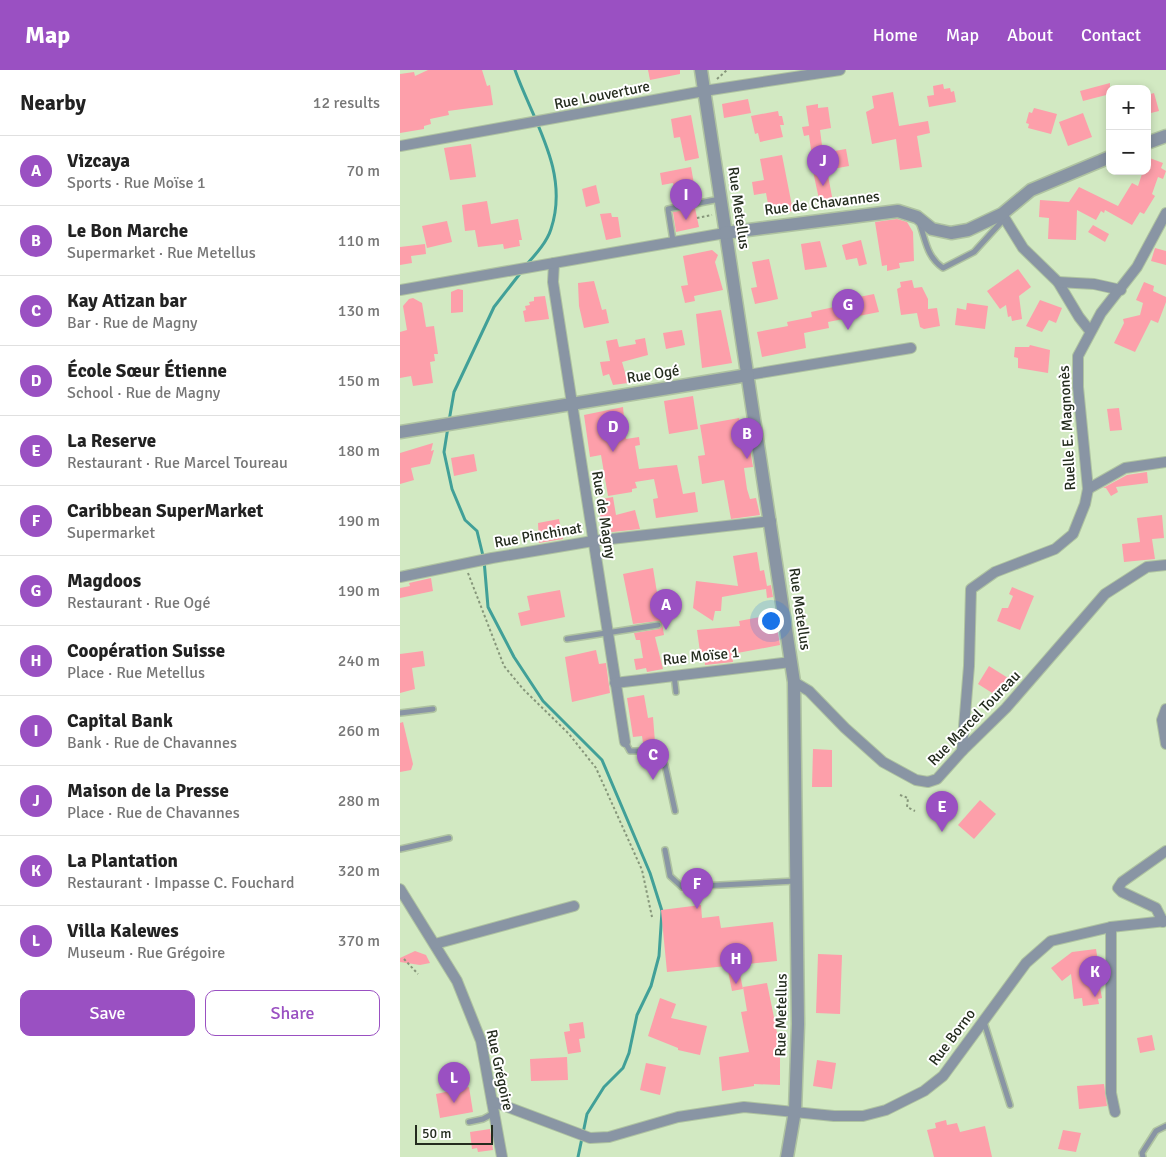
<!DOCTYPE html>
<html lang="en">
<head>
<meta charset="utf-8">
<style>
	body { margin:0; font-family:Signika,sans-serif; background:#f6f6f6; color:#222 }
	.controls { position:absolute; right:15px; top:15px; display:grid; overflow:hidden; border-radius:10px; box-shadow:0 2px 8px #0003 }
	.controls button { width:45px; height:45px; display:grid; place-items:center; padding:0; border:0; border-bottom:1px solid #e0e0e0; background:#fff; color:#222; font:25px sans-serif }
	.scale { position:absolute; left:15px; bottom:12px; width:78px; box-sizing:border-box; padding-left:5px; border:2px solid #242c1e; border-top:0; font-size:14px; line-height:18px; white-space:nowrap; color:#242c1e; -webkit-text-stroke:4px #fff; paint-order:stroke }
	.you { position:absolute; left:370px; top:550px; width:18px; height:18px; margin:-12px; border:4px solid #fff; border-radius:50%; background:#1a73e8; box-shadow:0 0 0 8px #1a73e833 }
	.badge { display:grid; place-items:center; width:32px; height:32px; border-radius:50%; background:#9a50c2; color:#fff; font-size:16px; font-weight:700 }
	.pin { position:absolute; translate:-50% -41px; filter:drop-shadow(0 1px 2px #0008) }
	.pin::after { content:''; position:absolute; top:26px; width:18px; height:15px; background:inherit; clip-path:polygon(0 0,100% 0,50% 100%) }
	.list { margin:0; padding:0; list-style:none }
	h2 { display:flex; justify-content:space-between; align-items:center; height:65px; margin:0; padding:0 20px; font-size:21px }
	h2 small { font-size:16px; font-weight:400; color:#767676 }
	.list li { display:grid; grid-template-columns:32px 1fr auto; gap:15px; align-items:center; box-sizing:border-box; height:70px; padding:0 20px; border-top:1px solid #e0e0e0 }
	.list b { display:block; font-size:19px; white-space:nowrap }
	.list p { margin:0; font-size:16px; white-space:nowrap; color:#767676 }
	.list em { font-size:16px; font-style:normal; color:#767676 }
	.actions { display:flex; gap:10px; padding:15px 20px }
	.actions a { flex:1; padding:11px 0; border:1px solid #9a50c2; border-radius:10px; text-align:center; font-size:18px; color:#9a50c2 }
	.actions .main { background:#9a50c2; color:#fff }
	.map { position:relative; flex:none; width:766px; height:1087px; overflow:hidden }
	header { display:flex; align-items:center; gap:30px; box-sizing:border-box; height:70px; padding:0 25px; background:#9a50c2; color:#fff }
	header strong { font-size:24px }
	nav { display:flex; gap:28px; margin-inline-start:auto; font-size:18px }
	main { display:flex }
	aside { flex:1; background:#fff }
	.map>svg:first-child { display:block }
</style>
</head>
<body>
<header>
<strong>Map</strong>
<nav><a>Home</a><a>Map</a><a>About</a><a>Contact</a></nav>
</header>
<main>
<aside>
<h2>Nearby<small>12 results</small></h2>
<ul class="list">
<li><span class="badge">A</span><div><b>Vizcaya</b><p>Sports · Rue Moïse 1</p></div><em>70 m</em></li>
<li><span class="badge">B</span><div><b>Le Bon Marche</b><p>Supermarket · Rue Metellus</p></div><em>110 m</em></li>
<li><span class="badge">C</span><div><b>Kay Atizan bar</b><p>Bar · Rue de Magny</p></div><em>130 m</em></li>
<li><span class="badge">D</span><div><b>École Sœur Étienne</b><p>School · Rue de Magny</p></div><em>150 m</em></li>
<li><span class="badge">E</span><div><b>La Reserve</b><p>Restaurant · Rue Marcel Toureau</p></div><em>180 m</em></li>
<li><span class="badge">F</span><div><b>Caribbean SuperMarket</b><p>Supermarket</p></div><em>190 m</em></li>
<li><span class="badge">G</span><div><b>Magdoos</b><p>Restaurant · Rue Ogé</p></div><em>190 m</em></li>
<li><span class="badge">H</span><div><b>Coopération Suisse</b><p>Place · Rue Metellus</p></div><em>240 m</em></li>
<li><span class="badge">I</span><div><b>Capital Bank</b><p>Bank · Rue de Chavannes</p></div><em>260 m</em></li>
<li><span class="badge">J</span><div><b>Maison de la Presse</b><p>Place · Rue de Chavannes</p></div><em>280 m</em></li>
<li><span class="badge">K</span><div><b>La Plantation</b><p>Restaurant · Impasse C. Fouchard</p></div><em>320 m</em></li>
<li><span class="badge">L</span><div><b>Villa Kalewes</b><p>Museum · Rue Grégoire</p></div><em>370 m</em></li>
</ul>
<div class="actions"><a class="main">Save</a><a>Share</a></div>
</aside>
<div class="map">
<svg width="766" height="1087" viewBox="0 0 766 1087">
	<rect width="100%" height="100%" fill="#d2e9c2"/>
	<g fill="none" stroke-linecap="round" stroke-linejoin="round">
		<!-- stream -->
		<g stroke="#41a098" stroke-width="3">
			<path d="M115 0C133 51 170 102 151 159 147 172 136 184 127 194"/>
			<path d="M49 351 54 322 94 237 122 201"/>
			<path d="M48 357 44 382 52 419 65 450 77 461 84 490 88 537 114 587 143 631 202 690 250 803 262 841 259 886 251 916 237 945 229 983 223 998 204 1017 187 1044 178 1087"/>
		</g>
	</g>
	<!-- building -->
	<g fill="#fd9faa">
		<path d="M28 0H82L87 16 90 15 93 35 48 41 49 45 30 49 31 54 24 56V59L0 63V4L14 2 15 6Z"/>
		<path d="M248 0H280V4L250 10Z"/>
		<path d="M710 13V24L683 31 680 21Z"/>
		<path d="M543 14 544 19 550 18 551 22 554 21 556 32 529 37 527 26 534 25 533 16Z"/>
		<path d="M493 22 499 56 528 51 530 63 517 66 522 97 500 100 496 69 472 74 466 42 474 38 472 26Z"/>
		<path d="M754 23 759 41 747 44V25Z"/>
		<path d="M348 29 351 43 324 48 322 34Z"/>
		<path d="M418 34V38L428 37 431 58 420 60 423 83 446 79 449 96 427 100 433 132 420 134 410 87H412L409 65 404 66 402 57 409 56 406 36Z"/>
		<path d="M634 38 657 44 651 64 628 58 629 54 626 53 629 42 632 43Z"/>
		<path d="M378 41 379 46H382L384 55H380L383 67 360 72 358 63 355 64 351 46Z"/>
		<path d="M683 43 692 67 668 76 659 52Z"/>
		<path d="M291 45 299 88 285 91 280 67 274 68 271 49Z"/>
		<path d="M71 74 76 107 50 110 44 78Z"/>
		<path d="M382 85 393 141 370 145 366 123 354 125 352 112 364 110 360 89Z"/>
		<path d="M747 87 763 93 761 98 766 101 763 109 758 107 752 124 755 126 744 144 740 142 732 155 705 140 704 143 701 141 696 150 677 140 676 170 648 169 649 148 639 147 640 130 669 132 679 117 718 136 732 113 738 116 743 101H747Z"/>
		<path d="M291 97 296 125 293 126V130L277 133 273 113 262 115 260 103Z"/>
		<path d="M196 115 200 133 186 137 182 119Z"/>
		<path d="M87 131 91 154 118 149 122 170H119L120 176 104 179 103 174 78 177 75 160 65 161 62 135Z"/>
		<path d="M295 138 299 157 276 162 273 142Z"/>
		<path d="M211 143 212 147H218L221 167 206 170 200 144Z"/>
		<path d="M497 149 507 152 513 162 514 191 499 193 500 198 487 201V195L482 196 475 152Z"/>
		<path d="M47 151 52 172 27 178 22 156Z"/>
		<path d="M693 155 709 164 705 172 688 162Z"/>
		<path d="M461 170 467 194 459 196 457 188 446 190 442 175Z"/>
		<path d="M420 171 427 197 405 200 401 174Z"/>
		<path d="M25 174 26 184 11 186 12 193 0 195V177Z"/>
		<path d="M755 178 766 181V195L751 191Z"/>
		<path d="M312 180 318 185 315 192 323 220 294 226 295 231 285 233 281 216 288 215 283 186Z"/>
		<path d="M369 189 378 229 355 234 351 218 357 217 352 192Z"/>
		<path d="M618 199 631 217 619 226 622 249 612 251 611 246 608 247 606 235 600 239 587 221Z"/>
		<path d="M512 210 514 218 522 217 528 229V239L537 238 540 256 524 259 520 257 517 243 501 245 497 219 501 217 500 212Z"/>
		<path d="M194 211 202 240 206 239 209 253 184 258 179 236 178 213Z"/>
		<path d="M744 212 754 216 753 221 766 227V232L758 253 751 250 735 282 714 273 724 253 723 249 740 245 743 233 736 230Z"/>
		<path d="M58 219 63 220V242L51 243V222Z"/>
		<path d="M458 224 459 227 474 224 479 242 428 252 429 258 404 263 406 278 362 287 357 262 388 256 387 252 412 247 411 242 434 237 433 229Z"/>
		<path d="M145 226 149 249 125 252 123 241 126 240 125 236 130 235 129 232 134 231V227Z"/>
		<path d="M13 228 22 233 26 257 34 256 38 284H34L35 291 30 292 33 313 13 316 11 306 0 308V262L7 260 3 236 9 229Z"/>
		<path d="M640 230 662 238 656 253 649 250 642 262 626 256Z"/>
		<path d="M567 233 588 236 585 259 555 255 557 238 566 240Z"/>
		<path d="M321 240 332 293 302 298 296 244Z"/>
		<path d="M282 260 285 275 266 279 263 263Z"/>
		<path d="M245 268 248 285 222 292 228 313 213 315 209 304 203 306 200 292 210 291 206 271 217 269 219 277 236 274 235 270Z"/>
		<path d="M630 275 650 280 648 303 618 298V288L614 287 615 277H629Z"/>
		<path d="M293 326 298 359 269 364 264 331Z"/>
		<path d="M223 337 226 369 239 367 240 375 235 376 239 399 277 395 283 424 295 422 298 442 256 448 253 429 258 428 254 409 235 412 237 418 232 419V422L208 426 201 385 190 387 184 345Z"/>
		<path d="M719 338 722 360 710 361 707 339Z"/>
		<path d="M339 348 347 379 350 378 353 397 344 398 347 419 350 429 356 428 360 445 331 449 324 410 302 414 298 386 305 385 300 355Z"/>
		<path d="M33 373 31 381 34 380 30 394 11 398 14 410 0 414V383Z"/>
		<path d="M74 384 77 401 54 406 51 388Z"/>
		<path d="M747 402 748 413 716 417 718 422 711 426 706 418H703L727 405Z"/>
		<path d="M213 427 216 445 235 440 240 459 204 463 197 430Z"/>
		<path d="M762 445 764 468 752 469 755 489 724 492 722 474 740 472 737 448Z"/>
		<path d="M159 449 163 469 139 473 138 453Z"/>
		<path d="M357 482 360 501 364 500 367 516 371 515 373 527 367 528 366 519 322 527 321 541H315L313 551 293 538 296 511 338 516 333 486Z"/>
		<path d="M253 498 264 565 255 567 263 599 247 602 246 598 236 600 234 589 243 588 240 570H236L234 563 259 559 262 554 258 551 233 554 223 504Z"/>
		<path d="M31 508 33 521 0 528V518L10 516 9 513Z"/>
		<path d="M612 517 634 526 620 560 597 551 602 538H608L613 526 609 524Z"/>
		<path d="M160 520 165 547 121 556 118 543 130 540 127 526Z"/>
		<path d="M375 544 380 575 332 584 333 592 305 595 304 582H300L297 560 340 556 339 551Z"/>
		<path d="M196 580 199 594 206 593 210 623 172 632 165 587Z"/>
		<path d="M23 581 25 596 12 598 15 619 0 623V584Z"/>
		<path d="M589 596 608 608 597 626 578 614Z"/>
		<path d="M244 625 248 648 253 647 255 672 243 673 242 666 233 667 227 628Z"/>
		<path d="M3 652 13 694 11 700 0 702V653Z"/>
		<path d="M413 679 432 680V717H412Z"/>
		<path d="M580 730 596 744 574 769 558 755Z"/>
		<path d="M301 835 302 848 319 846 321 858 373 852 377 891 338 895 343 919 332 921 327 896 267 902 261 840Z"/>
		<path d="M696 879 698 891H695L702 928 698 929 699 934 683 936 682 928 674 929 671 904 662 911 651 898 672 882Z"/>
		<path d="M15 881 26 885 30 893 20 895 0 892V888Z"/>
		<path d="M418 884 442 885 440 944 416 943Z"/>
		<path d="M367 913 380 977V1015L354 1014V1016L322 1021 319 987 349 982 341 942 347 941 343 917Z"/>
		<path d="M260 928 276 934 271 948 307 956 300 985 278 980V978L248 966Z"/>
		<path d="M183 952 185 968 179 969 181 982 168 984 164 962 170 961 169 954Z"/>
		<path d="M752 965 755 980 740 983 737 968Z"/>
		<path d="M167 987 168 1010 131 1011 130 989Z"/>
		<path d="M417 990 436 993 432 1019 413 1016Z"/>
		<path d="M246 993 266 997 260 1025 240 1020Z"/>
		<path d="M704 1014 707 1036 679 1039 677 1016Z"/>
		<path d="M69 1017 73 1042 40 1048 36 1024Z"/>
		<path d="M546 1050 547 1055 557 1053 560 1062 585 1056 592 1087H534L527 1060 536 1058 535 1053Z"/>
		<path d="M90 1059 93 1080 78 1082 77 1078 72 1079 70 1062Z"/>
		<path d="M663 1060 681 1063 676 1082 658 1079Z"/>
	</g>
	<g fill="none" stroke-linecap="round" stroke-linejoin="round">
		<defs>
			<g id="service">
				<path d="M519 152C526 170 526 186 543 198L574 182 604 149"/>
				<path d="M273 171 268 139 320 129"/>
				<path d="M167 569 258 555"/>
				<path d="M274 605 276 622"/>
				<path d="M0 643 33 639"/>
				<path d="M225 672 230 681H242L265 695 275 741"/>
				<path d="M0 779 49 768"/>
				<path d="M265 780 270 806 282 817 395 811"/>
				<path d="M584 952 610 1035"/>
				<path d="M69 1052 83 1049 94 1043"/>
				<path d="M743 1087 742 1083 756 1061 766 1056"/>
			</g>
			<g id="minor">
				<path d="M0 76 304 21 440 0"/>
				<path d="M602 144 623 178 658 212 679 247 690 261"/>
				<path d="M154 193 153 212 225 672"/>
				<path d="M658 212 694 214 721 220"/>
				<path d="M0 220 325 163"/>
				<path d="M348 305 511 278"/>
				<path d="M688 419 725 398 766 392"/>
				<path d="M0 507 92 488 193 471 371 451"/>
				<path d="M394 612 409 621 445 658 483 692 516 710 528 712 537 709 562 681 606 638 705 524 747 497 766 495"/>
				<path d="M215 613 391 592"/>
				<path d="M766 639 762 650 766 674"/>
				<path d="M562 681 569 596 571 519 595 502 655 479 673 464 685 434 688 419 678 317V286L701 243 737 197 766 143"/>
				<path d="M0 819 57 911 81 971 102 1087"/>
				<path d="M763 852 756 838 722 822 718 818 722 812 766 781"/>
				<path d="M711 857V1023L715 1042"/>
				<path d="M35 874 174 836"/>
				<path d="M92 1031 190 1068 209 1067 278 1047 344 1037 434 1046H463L486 1040 524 1021 543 1006 626 893 651 871 711 857 766 851"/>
			</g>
			<g id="tertiary">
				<path d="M301 0 394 612 398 954 395 1041 387 1087"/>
				<path d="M747 73 766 66"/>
				<path d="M325 163 498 141 517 147 532 159 551 163 568 160 602 144 631 120 710 87"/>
				<path d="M0 362 348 305"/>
			</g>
		</defs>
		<!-- service casing -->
		<use href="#service" stroke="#afc3a1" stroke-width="8"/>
		<!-- minor casing -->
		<use href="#minor" stroke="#afc3a1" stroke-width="12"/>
		<!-- tertiary casing -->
		<use href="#tertiary" stroke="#afc3a1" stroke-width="15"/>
		<!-- path -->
		<g stroke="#86967a" stroke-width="2" stroke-dasharray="2.5 2.5" stroke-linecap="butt">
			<path d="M317 9 327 0"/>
			<path d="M297 148 312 145"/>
			<path d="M68 503 104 596 123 619 169 664 196 698 242 800 252 847"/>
			<path d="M500 725 508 728 507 737 515 741"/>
			<path d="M4 889 18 904"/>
		</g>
		<!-- service -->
		<use href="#service" stroke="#8995a4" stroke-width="5"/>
		<!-- minor -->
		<use href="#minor" stroke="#8995a4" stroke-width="10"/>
		<!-- tertiary -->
		<use href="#tertiary" stroke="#8995a4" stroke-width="12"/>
	</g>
	<g text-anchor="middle" stroke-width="4" stroke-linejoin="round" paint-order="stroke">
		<!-- street labels -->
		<g font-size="15" fill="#242c1e" stroke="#fff">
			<text transform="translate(202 25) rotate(-11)" y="5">Rue Louverture</text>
			<text transform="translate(422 133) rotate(-7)" y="5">Rue de Chavannes</text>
			<text transform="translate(339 138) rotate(82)" y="5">Rue Metellus</text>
			<text transform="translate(253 304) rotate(-9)" y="5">Rue Ogé</text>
			<text transform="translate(667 358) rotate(-93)" y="5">Ruelle E. Magnonès</text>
			<text transform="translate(204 445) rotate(81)" y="5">Rue de Magny</text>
			<text transform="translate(138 465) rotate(-10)" y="5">Rue Pinchinat</text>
			<text transform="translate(400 539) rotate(82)" y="5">Rue Metellus</text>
			<text transform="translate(301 586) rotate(-6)" y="5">Rue Moïse 1</text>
			<text transform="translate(574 648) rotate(-46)" y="5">Rue Marcel Toureau</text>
			<text transform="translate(381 945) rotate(-89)" y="5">Rue Metellus</text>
			<text transform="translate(552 967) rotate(-53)" y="5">Rue Borno</text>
			<text transform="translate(100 1000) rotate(78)" y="5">Rue Grégoire</text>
		</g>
	</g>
</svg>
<div class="controls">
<button>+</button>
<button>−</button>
</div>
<div class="scale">50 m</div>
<div class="you"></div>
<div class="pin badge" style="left:266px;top:560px">A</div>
<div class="pin badge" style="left:347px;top:389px">B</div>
<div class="pin badge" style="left:253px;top:710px">C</div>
<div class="pin badge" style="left:213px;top:382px">D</div>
<div class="pin badge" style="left:542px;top:762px">E</div>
<div class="pin badge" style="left:297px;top:839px">F</div>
<div class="pin badge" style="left:448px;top:260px">G</div>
<div class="pin badge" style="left:336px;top:914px">H</div>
<div class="pin badge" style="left:286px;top:150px">I</div>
<div class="pin badge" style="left:423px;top:116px">J</div>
<div class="pin badge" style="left:695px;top:927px">K</div>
<div class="pin badge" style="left:54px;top:1033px">L</div>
</div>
</main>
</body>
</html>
